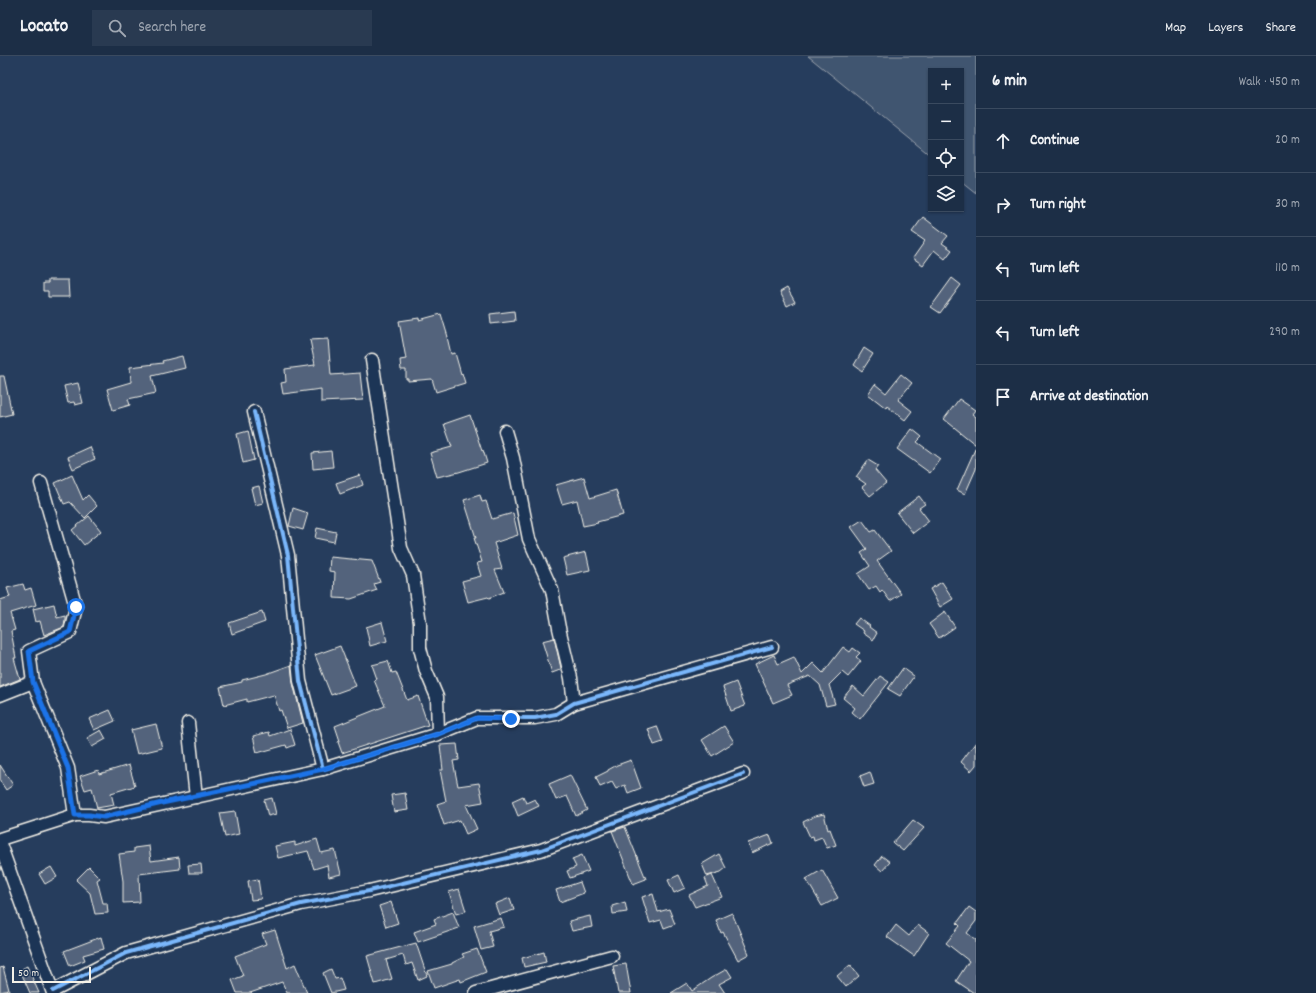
<!DOCTYPE html>
<html lang="en">
<head>
<meta charset="utf-8">
<style>
	body { margin:0; font-family:Dekko,sans-serif; background:#293a51; color:#f1f3f6 }
	.controls { position:absolute; right:12px; top:12px; display:grid; overflow:hidden; border-radius:0px; box-shadow:0 1px 3px #0004 }
	.controls button { width:36px; height:36px; display:grid; place-items:center; padding:0; border:0; border-bottom:1px solid #3a4a5f; background:#1c2e46; color:#f1f3f6; font:20px sans-serif }
	.scale { position:absolute; left:12px; bottom:10px; width:79px; box-sizing:border-box; padding-left:4px; border:2px solid #f4f1e8; border-top:0; font-size:11px; line-height:14px; white-space:nowrap; color:#f4f1e8; -webkit-text-stroke:3px #1d3557; paint-order:stroke }
	.stop { position:absolute; width:12px; height:12px; margin:-9px; border:3px solid #1a73e8; border-radius:50%; background:#fff }
	.stop.end { background:#1a73e8; border-color:#fff; box-shadow:0 1px 4px #0008 }
	.list { margin:0; padding:0; list-style:none }
	h2 { display:flex; justify-content:space-between; align-items:center; height:52px; margin:0; padding:0 16px; font-size:17px }
	h2 small { font-size:13px; font-weight:400; color:#a0a8b3 }
	.list li { display:grid; grid-template-columns:26px 1fr auto; gap:12px; align-items:center; box-sizing:border-box; height:64px; padding:0 16px; border-top:1px solid #3a4a5f }
	.list b { display:block; font-size:15px; white-space:nowrap }
	.list em { font-size:13px; font-style:normal; color:#a0a8b3 }
	.icon { flex:none; width:22px; height:22px; fill:none; stroke:currentColor; stroke-width:2; stroke-linecap:round; stroke-linejoin:round }
	.map { position:relative; flex:none; width:976px; height:937px; overflow:hidden }
	header { display:flex; align-items:center; gap:24px; box-sizing:border-box; height:56px; padding:0 20px; background:#1c2e46; border-bottom:1px solid #3a4a5f }
	header strong { font-size:19px }
	nav { display:flex; gap:22px; margin-inline-start:auto; font-size:14px }
	.search { width:280px; height:36px; background:#293a51; display:flex; align-items:center; gap:10px; box-sizing:border-box; padding:0 14px; border-radius:0px; color:#a0a8b3; font-size:15px }
	main { display:flex }
	aside { flex:1; background:#1c2e46 }
	.map>svg:first-child { display:block }
</style>
</head>
<body>
<header>
<strong>Locato</strong>
<div class="search"><svg class="icon" aria-label="search" viewBox="0 0 24 24"><circle cx="10" cy="10" r="6"/><path d="M15 15l6 6"/></svg>Search here</div>
<nav><a>Map</a><a>Layers</a><a>Share</a></nav>
</header>
<main>
<div class="map">
<svg width="976" height="937" viewBox="0 0 976 937">
	<rect width="100%" height="100%" fill="#263d5d"/>
	<filter id="ink" filterUnits="userSpaceOnUse"><feTurbulence type="fractalNoise" baseFrequency=".025" numOctaves="2"/><feDisplacementMap in="SourceGraphic" scale="8" xChannelSelector="R" yChannelSelector="G"/><feConvolveMatrix kernelMatrix="1 2 1 2 8 2 1 2 1" color-interpolation-filters="sRGB"/></filter>
	<g filter="url(#ink)">
		<!-- green -->
		<path fill="#40546f" stroke="#9aa2ac" d="M808 0H976V137L961 125V15H931V100Z"/>
		<!-- building -->
		<g fill="#52647b" stroke="#f4f1e8">
			<path d="M923 161 948 180 942 187 952 194 945 203 934 194 923 209 913 202 925 185 912 176Z"/>
			<path d="M952 222 961 229 940 257 931 251Z"/>
			<path d="M48 224H68L69 241H48V235H43V227H48Z"/>
			<path d="M787 232 795 246 787 250 780 236Z"/>
			<path d="M514 255 515 265 491 268 490 258Z"/>
			<path d="M441 258 448 281H447L451 298 455 297 461 318 462 317 465 327 436 336 432 323 408 325V323H406V314H401L400 304 406 303 399 265 419 262V264Z"/>
			<path d="M328 283 331 319 360 317 363 344 321 346V333L283 338 281 327 286 326 285 313 315 309 310 284Z"/>
			<path d="M864 292 873 298 862 315 854 309Z"/>
			<path d="M182 300 185 312 152 320 156 337 128 343 130 349 113 354 107 333 131 326 130 311 163 307 162 305Z"/>
			<path d="M901 318 912 327 898 344 912 355 905 364 887 350 886 352 868 338 875 328 886 337Z"/>
			<path d="M0 320H4L12 358 0 361Z"/>
			<path d="M78 327 83 347 75 349 74 346 68 347 64 330Z"/>
			<path d="M959 343 975 354 972 358 976 361V389L944 363Z"/>
			<path d="M470 359 482 395 483 394 487 407 459 416 437 421 430 397 452 391 444 368Z"/>
			<path d="M912 373 922 381 917 386 940 403 930 417 897 393Z"/>
			<path d="M248 375 254 404 243 407 237 378Z"/>
			<path d="M90 391 95 403 73 413 68 401Z"/>
			<path d="M976 391V413L965 438 957 434Z"/>
			<path d="M331 395 333 411 313 413 312 397Z"/>
			<path d="M868 404 878 410 875 414 886 427 870 440 862 431 866 428 856 421Z"/>
			<path d="M72 419 83 444 88 439 97 450 85 462 70 446 64 448 55 427Z"/>
			<path d="M360 419 363 429 340 438 336 427Z"/>
			<path d="M584 421 590 442 616 434 623 459 597 466 598 467 583 470 577 444 562 448 556 429Z"/>
			<path d="M259 430 263 447 255 449 251 432Z"/>
			<path d="M480 439 482 446 486 445 492 463 513 457 518 479 494 487 502 513 495 514 504 536 489 542 488 541 468 546 462 525 481 520 477 507 482 506 474 482H476L464 444Z"/>
			<path d="M919 440 925 448 919 452 929 465 913 477 897 457Z"/>
			<path d="M293 452 308 457 303 474 289 470Z"/>
			<path d="M89 460 101 475 84 489 72 474Z"/>
			<path d="M862 464 871 476 875 474 891 495 877 505 901 538 890 545 882 534 880 536 876 530 869 534 858 518 870 510 861 497 867 493 851 471Z"/>
			<path d="M317 472 336 476 334 486 315 482Z"/>
			<path d="M586 496 590 514 567 519 563 502Z"/>
			<path d="M330 501 372 505 380 526 374 528 377 534 351 543 334 542 335 516 329 515Z"/>
			<path d="M942 526 953 543 940 551 930 533Z"/>
			<path d="M23 528 25 534 31 532 36 549 10 557 15 574 11 575 16 602H14L20 623 0 631V544L10 541 7 532Z"/>
			<path d="M54 548 57 561 65 559V563L64 571 44 579 40 565 36 566 33 553Z"/>
			<path d="M262 556 265 566 232 578 229 567Z"/>
			<path d="M945 556 955 571 939 582 929 568Z"/>
			<path d="M859 562 870 570 869 571 877 577 873 584 863 577 864 575 854 568Z"/>
			<path d="M382 566 387 585 370 590 366 571Z"/>
			<path d="M554 582 561 612 560 614 552 617 542 585Z"/>
			<path d="M340 590 356 630 331 639 315 599Z"/>
			<path d="M843 591 850 596 853 592 860 597 856 601 861 605 848 621 842 616 829 629 835 648 826 650 820 629 810 620 787 629 792 639 773 647 755 608 774 599 778 608 794 601 802 618 813 607 823 617Z"/>
			<path d="M388 605 392 617 396 616 407 644 418 640 428 669 342 697 338 686 340 685 335 670 385 650 374 624 377 623 372 609Z"/>
			<path d="M291 609 293 627 303 667 287 672 281 654 279 655 274 639 247 646V643L224 649 220 631 242 626V624L266 618Z"/>
			<path d="M903 612 914 620 900 640 888 633Z"/>
			<path d="M880 620 889 626 860 663 852 656 855 652 843 642 853 630 864 640Z"/>
			<path d="M736 626 745 650 731 655 723 631Z"/>
			<path d="M110 654 115 665 94 674 89 663Z"/>
			<path d="M156 668 162 692 137 698 131 674Z"/>
			<path d="M657 670 663 686 654 689 648 673Z"/>
			<path d="M724 670 734 686 712 700 702 684Z"/>
			<path d="M290 673 295 689 287 692 286 689 257 697 253 680 269 676 270 680Z"/>
			<path d="M101 674 106 683 92 691 87 682Z"/>
			<path d="M976 686V709L971 715 961 706Z"/>
			<path d="M457 688 459 704 453 705 458 730 479 727 483 746 466 749 477 773 466 778 460 764 444 769 437 748 446 745 440 714H443L440 689Z"/>
			<path d="M631 704 641 732 628 737 625 729 616 733 612 726 600 731 596 721 608 715V714L617 709Z"/>
			<path d="M0 709 13 729 6 734 0 725Z"/>
			<path d="M129 709 135 730 111 737 114 749 97 752 92 732 85 734 80 720 98 714 99 718Z"/>
			<path d="M870 716 874 728 864 731 860 720Z"/>
			<path d="M570 719 587 754 576 760 567 740 556 744 549 728Z"/>
			<path d="M405 737 408 754 394 756 391 739Z"/>
			<path d="M523 740 526 747 535 743 539 750 518 760 512 745Z"/>
			<path d="M272 742 276 758 268 760 264 744Z"/>
			<path d="M235 755 239 778 225 781 220 757Z"/>
			<path d="M824 758 828 774 830 773 836 789 827 792 822 781 814 784 813 780 810 781 803 766 815 760Z"/>
			<path d="M913 764 924 772 903 795 893 787Z"/>
			<path d="M625 771 646 823 633 828 612 775Z"/>
			<path d="M770 779 773 787 752 797 748 787Z"/>
			<path d="M317 783 321 797 335 794 341 818 329 821 327 809 314 813 308 795 278 802 275 790 295 786V790Z"/>
			<path d="M149 790 151 805 179 801 180 813 139 818 140 846 123 847V825L119 798 134 796V792Z"/>
			<path d="M719 798 726 812 721 816 707 820 702 808Z"/>
			<path d="M582 799 589 815 570 822 567 815 576 811 572 803Z"/>
			<path d="M882 800 890 806 882 815 875 809Z"/>
			<path d="M201 808 202 817H189L188 809Z"/>
			<path d="M51 811 57 821 45 828 39 818Z"/>
			<path d="M89 811 100 822 97 824 103 847H107L108 857 95 858 90 837 76 824Z"/>
			<path d="M822 814 838 842 822 850 806 823Z"/>
			<path d="M679 819 685 832 674 837 668 824Z"/>
			<path d="M712 819 722 841 695 851 689 839 708 830 705 822Z"/>
			<path d="M258 823 261 843 251 844 248 825Z"/>
			<path d="M580 826 584 837 560 846 556 834Z"/>
			<path d="M459 833 466 855 456 858 449 836Z"/>
			<path d="M653 838 658 856 669 853 675 868 664 872 661 864 650 867 642 841Z"/>
			<path d="M510 842 514 854 499 859 495 848Z"/>
			<path d="M391 846 398 867 386 871 379 850Z"/>
			<path d="M625 846 627 856 613 858 612 850Z"/>
			<path d="M969 851 976 856V865L967 877 976 884V937H974L956 925 969 905 946 887 960 870 957 867Z"/>
			<path d="M453 856 459 872 418 886 414 876 436 868 434 863Z"/>
			<path d="M732 857 749 898 738 904 723 876 721 877 716 864Z"/>
			<path d="M590 860 592 871 572 875 569 865Z"/>
			<path d="M501 862 504 871 489 875 493 891 481 894 474 870Z"/>
			<path d="M896 869 909 880 918 869 929 877 914 900 887 881Z"/>
			<path d="M275 874 287 912 295 908 307 937H287L282 926 250 937H237L232 924 243 920 235 900 266 888 262 878Z"/>
			<path d="M101 881 104 893 83 899 85 904 70 910 64 895Z"/>
			<path d="M416 887 427 920 418 924 412 907 406 909 403 899 386 904 392 923 375 928 367 900Z"/>
			<path d="M477 893 486 916 461 926 460 923 434 932 428 915 452 908V907L464 901 462 898Z"/>
			<path d="M544 896 546 906 524 911 522 902Z"/>
			<path d="M626 908 631 937H618L613 910Z"/>
			<path d="M850 909 859 920 846 931 837 920Z"/>
			<path d="M27 910 39 937H30L20 914Z"/>
			<path d="M3 911 9 934 0 936V912Z"/>
			<path d="M331 913 335 923 340 922 344 934 331 937 323 917Z"/>
			<path d="M727 913 732 921 719 928 725 937H671L687 927 692 935 711 922Z"/>
		</g>
		<g fill="none" stroke-linecap="round" stroke-linejoin="round">
			<defs>
				<g id="minor">
					<path d="M372 304 401 492 413 519 420 567V592L426 615 437 641 438 678"/>
					<path d="M254 356 288 499 300 625 323 713 438 678 477 662H535L556 658 574 647 772 591"/>
					<path d="M505 375 513 402 529 483 552 534 559 572 571 622 574 647"/>
					<path d="M33 626 68 712 75 759"/>
					<path d="M0 639 33 626 29 595 70 576 76 551 41 427"/>
					<path d="M188 667 196 741"/>
					<path d="M0 783 75 759H89L104 761 323 713"/>
					<path d="M0 788 53 937"/>
					<path d="M53 935 126 897 301 848 369 835 541 794 743 718"/>
					<path d="M476 937 612 900"/>
				</g>
			</defs>
			<!-- minor casing -->
			<use href="#minor" stroke="#f4f1e8" stroke-width="15"/>
			<!-- minor -->
			<use href="#minor" stroke="#1d3557" stroke-width="12"/>
			<defs>
				<g id="cycleway">
					<path d="M254 356 288 499 300 625 323 713 438 678 477 662H535L556 658 574 647 772 591"/>
					<path d="M53 935 126 897 301 848 369 835 541 794 743 718"/>
				</g>
			</defs>
			<!-- cycleway casing -->
			<use href="#cycleway" stroke="#1d3557" stroke-width="6"/>
			<!-- cycleway -->
			<use href="#cycleway" stroke="#7ab7fb" stroke-width="4"/>
		</g>
	</g>
	<g fill="none" stroke-linecap="round" stroke-linejoin="round" filter="url(#ink)">
		<!-- route -->
		<path stroke="#1a73e8" stroke-width="5" d="M76 551 70 576 29 595 33 626 68 712 75 759H89L104 761 162 747 323 713 438 678 477 662 511 663"/>
	</g>
</svg>
<div class="controls">
<button>+</button>
<button>−</button>
<button><svg class="icon" aria-label="locate" viewBox="0 0 24 24"><circle cx="12" cy="12" r="6"/><path d="M12 2v4M12 18v4M2 12h4M18 12h4"/></svg></button>
<button><svg class="icon" aria-label="layers" viewBox="0 0 24 24"><path d="M12 4l9 5-9 5-9-5zM3 14l9 5 9-5"/></svg></button>
</div>
<div class="scale">50 m</div>
<div class="stop" style="left:76px;top:551px"></div>
<div class="stop end" style="left:511px;top:663px"></div>
</div>
<aside>
<h2>6 min<small>Walk · 450 m</small></h2>
<ul class="list">
<li><svg class="icon" aria-label="ahead" viewBox="0 0 24 24"><path d="M12 20V5M6 11l6-6 6 6"/></svg><div><b>Continue</b></div><em>20 m</em></li>
<li><svg class="icon" aria-label="right" viewBox="0 0 24 24"><path d="M7 20v-9h11M14 6l5 5-5 5"/></svg><div><b>Turn right</b></div><em>30 m</em></li>
<li><svg class="icon" aria-label="left" viewBox="0 0 24 24"><path d="M17 20v-9H6M10 6l-5 5 5 5"/></svg><div><b>Turn left</b></div><em>110 m</em></li>
<li><svg class="icon" aria-label="left" viewBox="0 0 24 24"><path d="M17 20v-9H6M10 6l-5 5 5 5"/></svg><div><b>Turn left</b></div><em>290 m</em></li>
<li><svg class="icon" aria-label="arrive" viewBox="0 0 24 24"><path d="M6 21V4h12l-3 4 3 4H6"/></svg><div><b>Arrive at destination</b></div></li>
</ul>
</aside>
</main>
</body>
</html>
